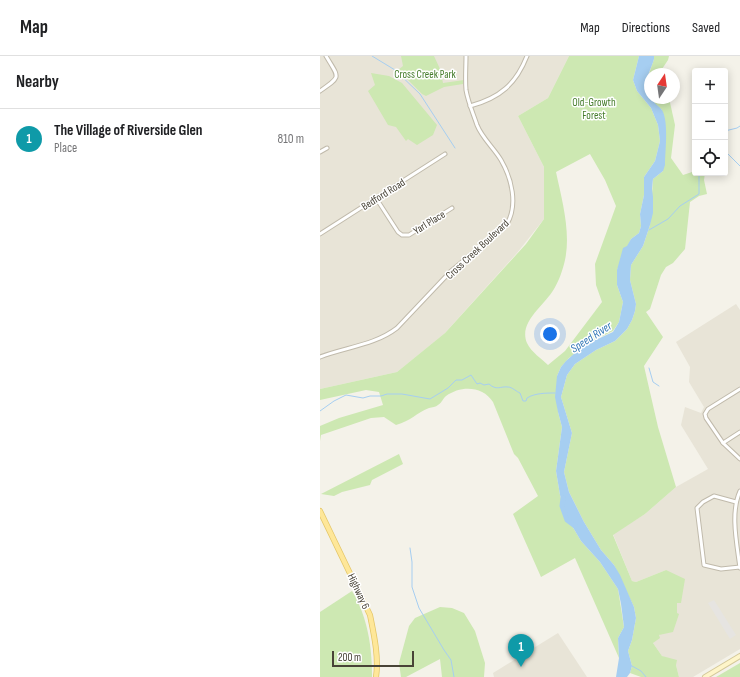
<!DOCTYPE html>
<html lang="en">
<head>
<meta charset="utf-8">
<style>
	body { margin:0; font-family:"Sofia Sans Condensed",sans-serif; background:#f6f6f6; color:#202124 }
	.controls { position:absolute; right:12px; top:12px; display:grid; overflow:hidden; border-radius:4px; box-shadow:0 2px 10px #0003 }
	.controls button { width:36px; height:36px; display:grid; place-items:center; padding:0; border:0; border-bottom:1px solid #e0e0e0; background:#fff; color:#202124; font:20px sans-serif }
	.compass { position:absolute; left:324px; top:12px; width:36px; height:36px; border-radius:50%; background:#fff; box-shadow:0 2px 10px #0003; rotate:13deg }
	.scale { position:absolute; left:12px; bottom:10px; width:82px; box-sizing:border-box; padding-left:4px; border:2px solid #484337; border-top:0; font-size:11px; line-height:14px; white-space:nowrap; color:#484337; -webkit-text-stroke:3px #fff; paint-order:stroke }
	.you { position:absolute; left:230px; top:278px; width:14px; height:14px; margin:-10px; border:3px solid #fff; border-radius:50%; background:#1a73e8; box-shadow:0 0 0 6px #1a73e833 }
	.badge { display:grid; place-items:center; width:26px; height:26px; border-radius:50%; background:#0b8043; color:#fff; font-size:13px; font-weight:700 }
	.pin { position:absolute; translate:-50% -33px; filter:drop-shadow(0 1px 2px #0008) }
	.pin::after { content:''; position:absolute; top:21px; width:14px; height:12px; background:inherit; clip-path:polygon(0 0,100% 0,50% 100%) }
	.list { margin:0; padding:0; list-style:none }
	h2 { display:flex; justify-content:space-between; align-items:center; height:52px; margin:0; padding:0 16px; font-size:17px }
	h2 small { font-size:13px; font-weight:400; color:#757577 }
	.list li { display:grid; grid-template-columns:26px 1fr auto; gap:12px; align-items:center; box-sizing:border-box; height:60px; padding:0 16px; border-top:1px solid #e0e0e0 }
	.list b { display:block; font-size:15px; white-space:nowrap }
	.list p { margin:0; font-size:13px; white-space:nowrap; color:#757577 }
	.list em { font-size:13px; font-style:normal; color:#757577 }
	.icon { flex:none; width:22px; height:22px; fill:none; stroke:currentColor; stroke-width:2; stroke-linecap:round; stroke-linejoin:round }
	.map { position:relative; flex:none; width:420px; height:621px; overflow:hidden }
	header { display:flex; align-items:center; gap:24px; box-sizing:border-box; height:56px; padding:0 20px; background:#fff; border-bottom:1px solid #e0e0e0 }
	header strong { font-size:19px }
	nav { display:flex; gap:22px; margin-inline-start:auto; font-size:14px }
	main { display:flex }
	aside { flex:1; background:#fff }
	.map>svg:first-child { display:block }
</style>
</head>
<body>
<header>
<strong>Map</strong>
<nav><a>Map</a><a>Directions</a><a>Saved</a></nav>
</header>
<main>
<aside>
<h2>Nearby<small></small></h2>
<ul class="list">
<li><span class="badge" style="background:#0f9aa8">1</span><div><b>The Village of Riverside Glen</b><p>Place</p></div><em>810 m</em></li>
</ul>
</aside>
<div class="map">
<svg width="420" height="621" viewBox="0 0 420 621">
	<rect width="100%" height="100%" fill="#f4f2e9"/>
	<!-- residential -->
	<g fill="#e8e4d7">
		<path d="M0 0H249L228 42 198 60 224 111V163L197 197 124 278 77 316 0 333Z"/>
		<path d="M416 248 420 254V593L373 621H359L356 609 342 600 333 587 357 557V547L346 514 316 526 312 525 293 478 325 458 356 431 388 413 361 369 365 351 381 357 384 351 369 326 370 311 356 286Z"/>
		<path d="M238 577 267 621H174L173 617Z"/>
	</g>
	<!-- green -->
	<g fill="#cde8b2" fill-rule="evenodd">
		<path d="M81 0H114L120 13 123 27 144 24 143 28 124 31 106 40 102 38 78 14 83 10Z"/>
		<path d="M249 0H319L313 24 317 35 331 52 338 69 340 85 335 105 324 121V139L320 158 321 170 319 177 311 183 297 214V229L303 246 299 266 293 275 269 287 249 302 241 311 237 320 238 356 242 371 236 415 240 439 245 458 261 485 280 506 298 533 304 571 298 582 299 602 255 502 221 521 193 458 218 440 198 402 194 398 173 346C163 330 141 329 126 340 123 342 122 347 118 349 116 351 112 351 109 352 96 357 91 365 76 369L64 361 51 362 1 379 0 385V370L19 362 63 349 59 336 46 334 0 344V333L77 316 125 277 206 188 224 163V111L198 60 228 42ZM270 98 285 124 296 150 275 208 276 229 282 246 245 295 228 309C222 303 211 296 207 287 198 266 225 249 234 233 239 225 243 213 245 204 251 176 242 144 236 116Z"/>
		<path d="M334 0H349L348 4 342 13 343 18H330V37C325 25 330 15 334 3Z"/>
		<path d="M51 17 69 20 82 27 117 69 113 79 97 89 88 83 86 85 76 71 68 69 48 35 55 29Z"/>
		<path d="M332 42H349L355 69 351 102 363 119 372 116 375 106V117H385L384 124 387 138 379 140 370 146 365 193 353 207 346 211 341 219 330 253 326 256 343 281 324 310 338 371 356 431 325 458 293 479 312 525 316 526 346 514 365 523 361 547H357V557L359 558 353 576 339 579 340 582 333 587 342 600 357 604 356 609 359 621H321L310 617 312 610 308 595 312 584 316 562 314 551 294 509 281 494 264 466 249 436 244 416 252 377 241 341 247 319 255 308 276 294 295 285 307 273 312 264 315 255 316 248 310 224 311 209 323 190 330 169 333 123 343 115 342 54 334 47Z"/>
		<path d="M79 398 83 408 52 424 50 429 22 436 14 440 1 438Z"/>
		<path d="M32 535C48 562 52 591 52 621H0V556Z"/>
		<path d="M120 551 132 552 144 557 155 575 165 607 164 621H122L120 603 86 621H81L79 607 89 570 95 562Z"/>
		<path d="M420 607V621H396Z"/>
	</g>
	<!-- parking -->
	<path fill="#e6e4e1" d="M394 544 416 579 410 583 388 547Z"/>
	<!-- water -->
	<path fill="#a6cef1" d="M319 0H334V3C332 11 326 20 327 29 328 34 330 37 330 42H332C334 48 339 50 342 54 349 66 345 95 345 109L343 115 333 123 332 133 333 141V157L330 169 323 190 311 209 310 224 316 248 315 255 312 264 307 273 295 285 276 294 255 308 247 319 241 341 252 377 244 416 249 436 264 466 281 494 294 509 300 519 314 551 316 562 312 584 308 595 312 610 310 617 307 621H296L299 602 298 582 304 571 301 548 298 533 280 506 261 485 245 458 240 439 236 415 242 371 238 356 235 341 237 320 241 311 246 305 256 296 269 287 293 276 299 266 303 246 297 229V214L303 192 307 190 311 183 319 177 321 170 320 158 324 139V121L335 105 340 85 338 69 331 52 317 35 313 24Z"/>
	<g fill="none" stroke-linecap="round" stroke-linejoin="round">
		<!-- stream -->
		<g stroke="#a6cef1" stroke-width="1">
			<path d="M52 0 75 14 100 38 135 92"/>
			<path d="M405 75 417 72 420 70"/>
			<path d="M405 95 420 110"/>
			<path d="M329 174 348 163 360 150 379 138V120L378 117"/>
			<path d="M329 312 333 326 339 330"/>
			<path d="M0 355 14 345 26 339 43 342 50 340H61L67 338H82L110 343 128 332 136 324H142L151 319 157 328 160 327 164 329 169 328C177 335 180 330 188 331 192 331 197 336 200 337L203 345H206L207 342C215 337 226 337 235 337"/>
			<path d="M90 492 92 506V531L99 552 124 594 131 604 134 621"/>
			<path d="M312 610 321 615 326 621"/>
		</g>
		<!-- river -->
		<path stroke="#a6cef1" stroke-width="5" d="M243 442 242 450 247 464 255 470"/>
		<defs>
			<g id="minor">
				<path d="M0 35C22 20 19 22 6 0"/>
				<path d="M150 50C180 42 196 28 207 0"/>
				<path d="M0 96 7 92"/>
				<path d="M56 142 78 176 82 179H89L132 152"/>
				<path d="M0 178 125 98"/>
				<path d="M0 301C26 291 55 289 77 272L130 216 187 168C198 149 192 123 181 104 174 92 162 82 157 69 153 57 148 46 146 34 145 23 146 11 146 0"/>
				<path d="M420 333 388 353 385 358 386 362 403 387 420 403"/>
				<path d="M403 387 420 376"/>
				<path d="M420 435C410 457 417 488 420 512"/>
				<path d="M416 446 394 440 383 446 377 452 384 509 401 513 420 511"/>
			</g>
			<path id="secondary" d="M385 621 420 600"/>
			<path id="primary" d="M0 455 50 559C54 579 59 601 56 621"/>
		</defs>
		<!-- minor casing -->
		<use href="#minor" stroke="#c0baab" stroke-width="5"/>
		<!-- secondary casing -->
		<use href="#secondary" stroke="#d4c899" stroke-width="6"/>
		<!-- primary casing -->
		<use href="#primary" stroke="#e4c667" stroke-width="6"/>
		<!-- minor -->
		<use href="#minor" stroke="#fff" stroke-width="3"/>
		<!-- secondary -->
		<use href="#secondary" stroke="#fef5c9" stroke-width="4"/>
		<!-- primary -->
		<use href="#primary" stroke="#fee799" stroke-width="4.5"/>
	</g>
	<g text-anchor="middle" stroke-width="3" stroke-linejoin="round" paint-order="stroke">
		<!-- park labels -->
		<g font-size="11" fill="#447b2a" stroke="#fff">
			<text x="105" y="22">Cross Creek Park</text>
			<text x="274" y="50">Old-Growth<tspan x="274" dy="13">Forest</tspan></text>
		</g>
		<!-- street labels -->
		<g font-size="11" fill="#484337" stroke="#fff">
			<text transform="translate(63 138) rotate(-32)" y="4">Bedford Road</text>
			<text transform="translate(109 166) rotate(-32)" y="4">Yarl Place</text>
			<text transform="translate(157 193) rotate(-43)" y="4">Cross Creek Boulevard</text>
			<text transform="translate(39 535) rotate(65)" y="4">Highway 6</text>
		</g>
		<!-- water labels -->
		<g font-size="12" font-style="italic" fill="#2f75b5" stroke="#fff">
			<text transform="translate(271 281) rotate(-33)" y="4">Speed River</text>
		</g>
	</g>
</svg>
<div class="controls">
<button>+</button>
<button>−</button>
<button><svg class="icon" aria-label="locate" viewBox="0 0 24 24"><circle cx="12" cy="12" r="6"/><path d="M12 2v4M12 18v4M2 12h4M18 12h4"/></svg></button>
</div>
<svg class="compass" viewBox="-18 -18 36 36"><path d="M0-13l5 13h-10z" fill="#e53935"/><path d="M0 13l5-13h-10z" fill="#757577"/></svg>
<div class="scale">200 m</div>
<div class="you"></div>
<div class="pin badge" style="left:201px;top:611px;background:#0f9aa8">1</div>
</div>
</main>
</body>
</html>
